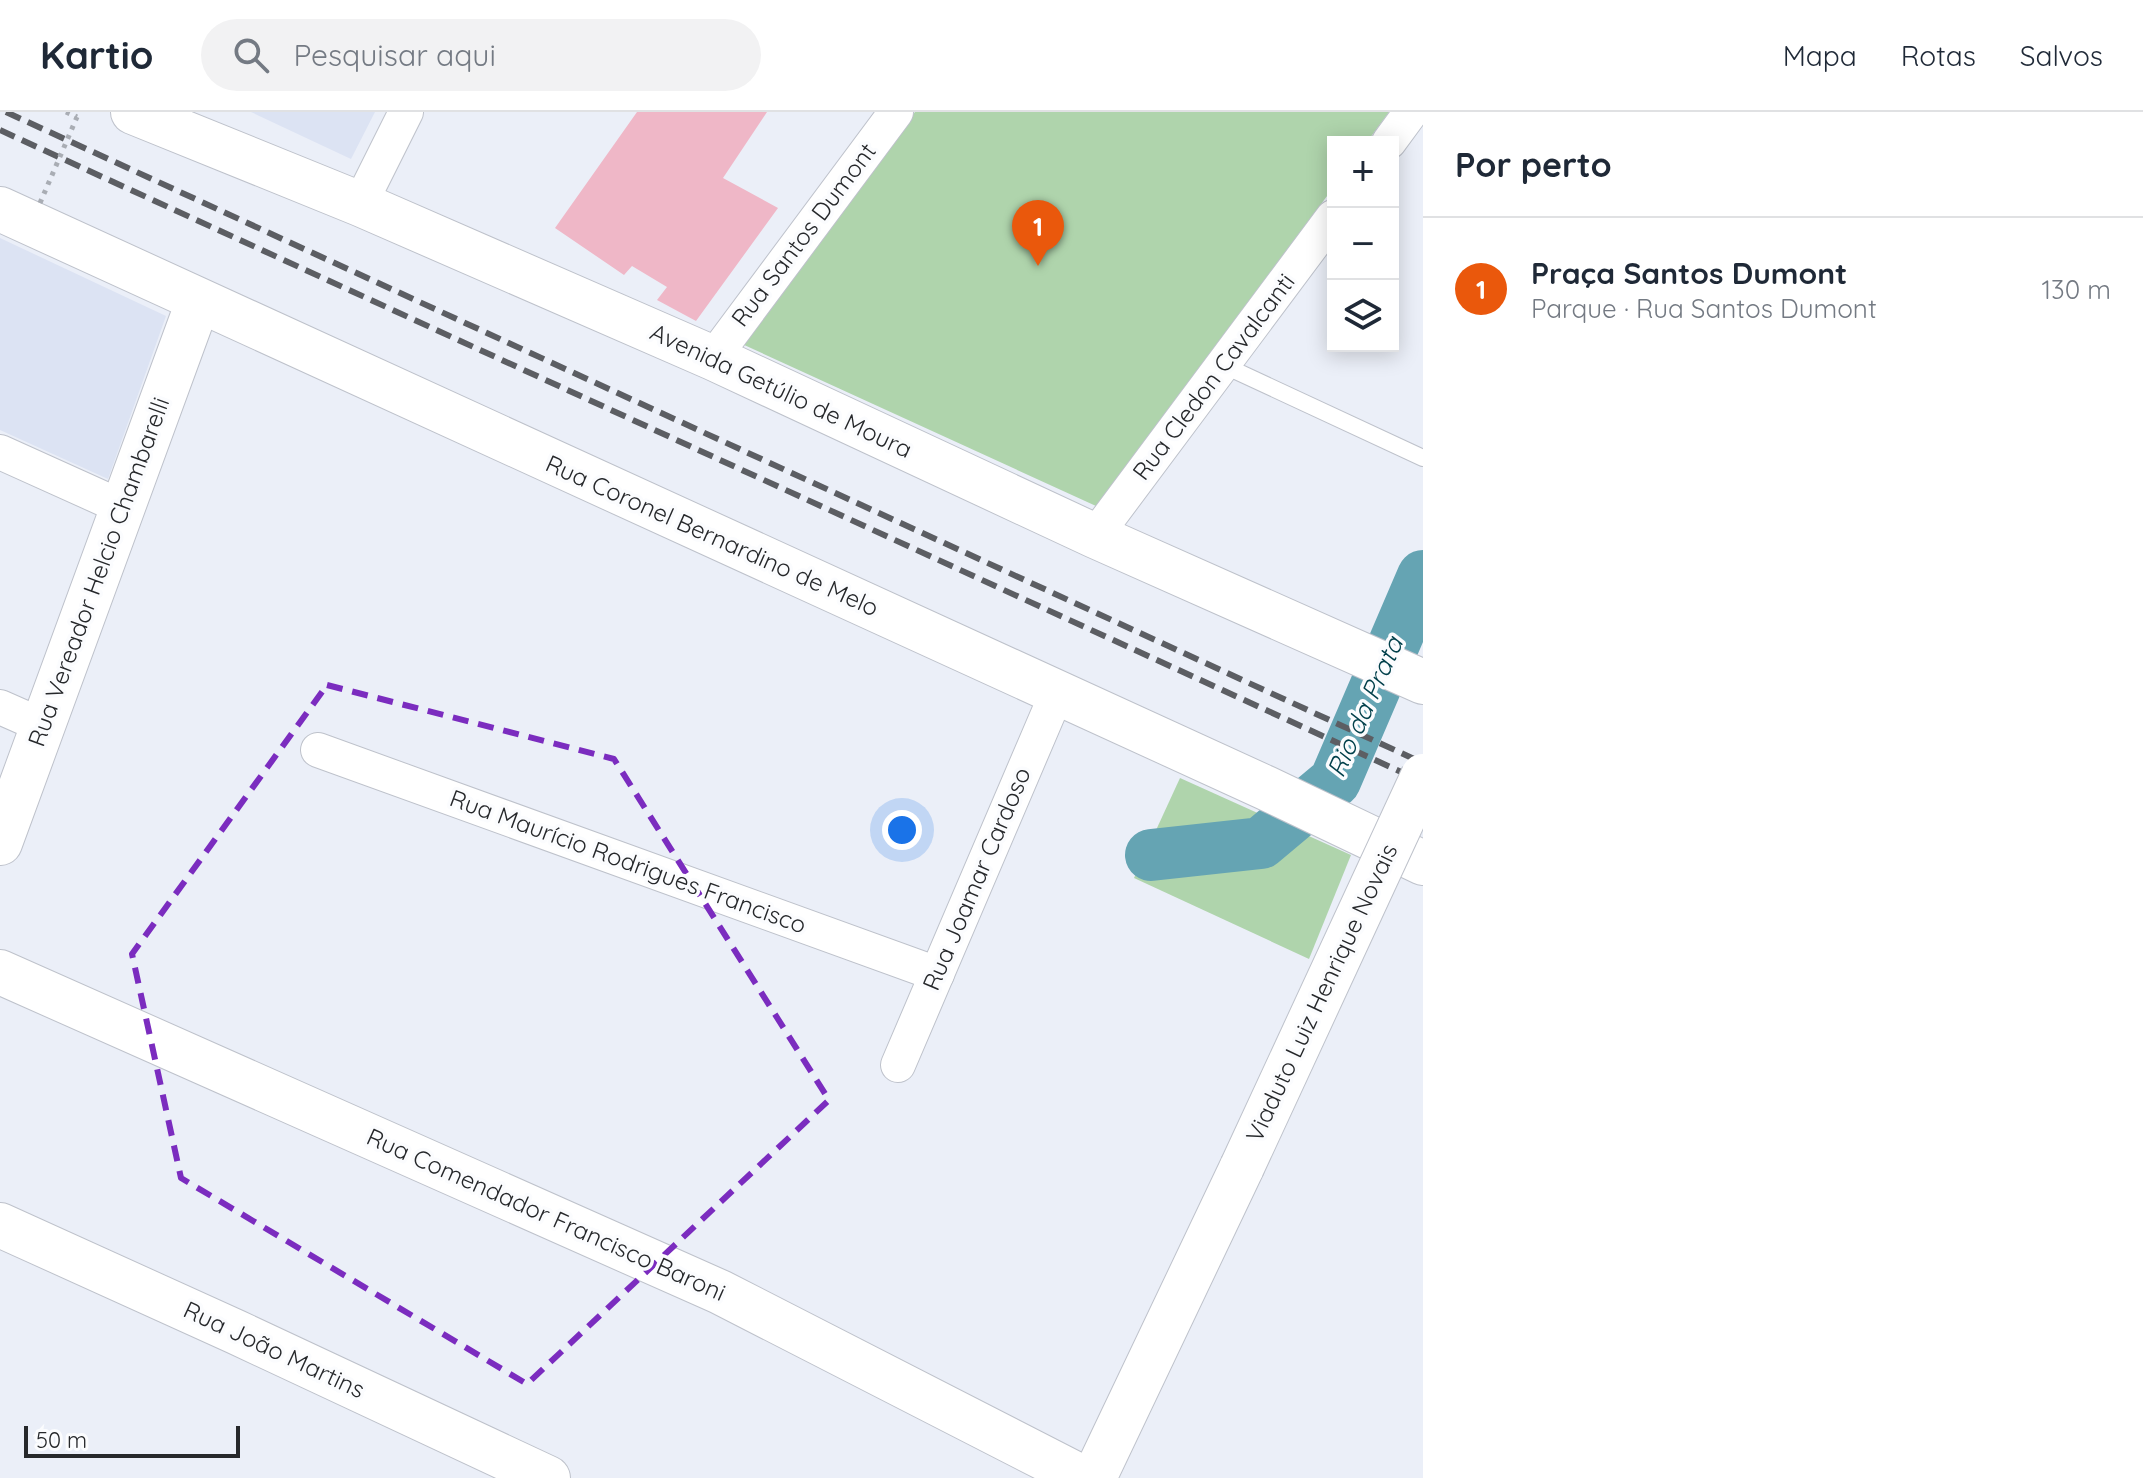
<!DOCTYPE html>
<html lang="pt">
<head>
<meta charset="utf-8">
<style>
	body { margin:0; font-family:Quicksand,sans-serif; background:#f2f2f3; color:#1f2937 }
	.controls { position:absolute; right:24px; top:24px; display:grid; overflow:hidden; border-radius:0px; box-shadow:0 4px 20px #0003 }
	.controls button { width:72px; height:72px; display:grid; place-items:center; padding:0; border:0; border-bottom:2px solid #e0e1e3; background:#fff; color:#1f2937; font:40px sans-serif }
	.scale { position:absolute; left:24px; bottom:20px; width:216px; box-sizing:border-box; padding-left:8px; border:4px solid #26282b; border-top:0; font-size:22px; line-height:28px; white-space:nowrap; color:#26282b; -webkit-text-stroke:6px #fbfcfe; paint-order:stroke }
	.you { position:absolute; left:902px; top:718px; width:28px; height:28px; margin:-20px; border:6px solid #fff; border-radius:50%; background:#1a73e8; box-shadow:0 0 0 12px #1a73e833 }
	.badge { display:grid; place-items:center; width:52px; height:52px; border-radius:50%; background:#ea580c; color:#fff; font-size:26px; font-weight:700 }
	.pin { position:absolute; translate:-50% -66px; filter:drop-shadow(0 2px 4px #0008) }
	.pin::after { content:''; position:absolute; top:42px; width:28px; height:24px; background:inherit; clip-path:polygon(0 0,100% 0,50% 100%) }
	.list { margin:0; padding:0; list-style:none }
	h2 { display:flex; justify-content:space-between; align-items:center; height:104px; margin:0; padding:0 32px; font-size:34px }
	h2 small { font-size:26px; font-weight:400; color:#747a83 }
	.list li { display:grid; grid-template-columns:52px 1fr auto; gap:24px; align-items:center; box-sizing:border-box; height:144px; padding:0 32px; border-top:2px solid #e0e1e3 }
	.list b { display:block; font-size:30px; white-space:nowrap }
	.list p { margin:0; font-size:26px; white-space:nowrap; color:#747a83 }
	.list em { font-size:26px; font-style:normal; color:#747a83 }
	.icon { flex:none; width:44px; height:44px; fill:none; stroke:currentColor; stroke-width:2; stroke-linecap:round; stroke-linejoin:round }
	.map { position:relative; flex:none; width:1423px; height:1366px; overflow:hidden }
	header { display:flex; align-items:center; gap:48px; box-sizing:border-box; height:112px; padding:0 40px; background:#fff; border-bottom:2px solid #e0e1e3 }
	header strong { font-size:38px }
	nav { display:flex; gap:44px; margin-inline-start:auto; font-size:28px }
	.search { width:560px; height:72px; background:#f2f2f3; display:flex; align-items:center; gap:20px; box-sizing:border-box; padding:0 28px; border-radius:44px; color:#747a83; font-size:30px }
	main { display:flex }
	aside { flex:1; background:#fff }
	.map>svg:first-child { display:block }
</style>
</head>
<body>
<header>
<strong>Kartio</strong>
<div class="search"><svg class="icon" aria-label="search" viewBox="0 0 24 24"><circle cx="10" cy="10" r="6"/><path d="M15 15l6 6"/></svg>Pesquisar aqui</div>
<nav><a>Mapa</a><a>Rotas</a><a>Salvos</a></nav>
</header>
<main>
<div class="map">
<svg width="1423" height="1366" viewBox="0 0 1423 1366">
	<rect width="100%" height="100%" fill="#ebeff8"/>
	<!-- built -->
	<g fill="#dce3f3">
		<path d="M251 0H375L351 47Z"/>
		<path d="M0 126 166 204 108 367 0 318Z"/>
	</g>
	<!-- green -->
	<g fill="#afd4ac">
		<path d="M915 0H1389L1367 30H1333V76L1096 394 742 232Z"/>
		<path d="M1180 666 1351 743 1309 847 1134 766Z"/>
	</g>
	<g fill="none" stroke-linecap="round" stroke-linejoin="round">
		<!-- river -->
		<path stroke="#65a4b3" stroke-width="52" d="M1151 743 1261 731 1335 669 1423 464"/>
	</g>
	<!-- building -->
	<path fill="#efb7c7" d="M637 0H767L723 66 778 96 696 209 657 188 667 175 632 154 624 163 555 116Z"/>
	<g fill="none" stroke-linecap="round" stroke-linejoin="round">
		<defs>
			<path id="lane" d="M1223 253 1423 346"/>
			<g id="street">
				<path d="M1389 30 1411 0"/>
				<path d="M360 92 406 0"/>
				<path d="M713 246 896 0"/>
				<path d="M0 340 124 396"/>
				<path d="M1095 424 1333 105"/>
				<path d="M0 595 43 614"/>
				<path d="M318 638 937 862"/>
				<path d="M898 953 1057 581"/>
			</g>
			<g id="secondary">
				<path d="M0 97 1266 676 1423 751"/>
				<path d="M0 731 198 190"/>
				<path d="M0 860 720 1180 1083 1366"/>
				<path d="M0 1113 236 1220 548 1366"/>
				<path d="M1094 1366 1242 1055"/>
			</g>
			<path id="primary" d="M133 0 360 92 713 246 1095 424 1423 570"/>
		</defs>
		<!-- lane casing -->
		<use href="#lane" stroke="#bec2cb" stroke-width="18"/>
		<!-- street casing -->
		<use href="#street" stroke="#bec2cb" stroke-width="36"/>
		<!-- secondary casing -->
		<use href="#secondary" stroke="#bec2cb" stroke-width="46"/>
		<!-- primary casing -->
		<use href="#primary" stroke="#bec2cb" stroke-width="46"/>
		<!-- path -->
		<path stroke="#a9adb4" stroke-width="5" stroke-dasharray="4 6" stroke-linecap="butt" d="M66 0 77 5"/>
		<!-- lane -->
		<use href="#lane" stroke="#fff" stroke-width="16"/>
		<!-- street -->
		<use href="#street" stroke="#fff" stroke-width="34"/>
		<!-- secondary -->
		<use href="#secondary" stroke="#fff" stroke-width="44"/>
		<!-- primary -->
		<use href="#primary" stroke="#fff" stroke-width="44"/>
		<!-- rail -->
		<g stroke="#5c5e63" stroke-width="6" stroke-dasharray="16 8" stroke-linecap="butt">
			<path d="M6 0 1423 651"/>
			<path d="M0 18 1423 670"/>
		</g>
		<defs>
			<path id="secondary-bridge" d="M1242 1055 1423 664"/>
		</defs>
		<!-- secondary-bridge casing -->
		<use href="#secondary-bridge" stroke="#bec2cb" stroke-width="46" stroke-linecap="butt"/>
		<!-- path-bridge -->
		<path stroke="#a9adb4" stroke-width="5" stroke-dasharray="4 6" stroke-linecap="butt" d="M40 91 77 5"/>
		<!-- secondary-bridge -->
		<use href="#secondary-bridge" stroke="#fff" stroke-width="44"/>
	</g>
	<!-- marked area -->
	<path fill="none" stroke="#7b2cbf" stroke-width="6" stroke-dasharray="16 10" stroke-linejoin="round" d="M327 573 614 647 829 988 527 1272 181 1066 132 842Z"/>
	<g text-anchor="middle" stroke-width="7" stroke-linejoin="round" paint-order="stroke">
		<!-- street labels -->
		<g font-size="24" fill="#26282b" stroke="#fbfcfe">
			<text transform="translate(804 123) rotate(-53)" y="8">Rua Santos Dumont</text>
			<text transform="translate(1214 265) rotate(-53)" y="8">Rua Cledon Cavalcanti</text>
			<text transform="translate(781 279) rotate(25)" y="8">Avenida Getúlio de Moura</text>
			<text transform="translate(712 424) rotate(24)" y="8">Rua Coronel Bernardino de Melo</text>
			<text transform="translate(99 460) rotate(-70)" y="8">Rua Vereador Helcio Chambarelli</text>
			<text transform="translate(628 750) rotate(20)" y="8">Rua Maurício Rodrigues Francisco</text>
			<text transform="translate(977 767) rotate(-67)" y="8">Rua Joamar Cardoso</text>
			<text transform="translate(1322 881) rotate(-65)" y="8">Viaduto Luiz Henrique Novais</text>
			<text transform="translate(546 1103) rotate(24)" y="8">Rua Comendador Francisco Baroni</text>
			<text transform="translate(274 1238) rotate(25)" y="8">Rua João Martins</text>
		</g>
		<!-- water labels -->
		<g font-size="26" font-style="italic" fill="#02404b" stroke="#fbfcfe">
			<text transform="translate(1365 595) rotate(-66)" y="9">Rio da Prata</text>
		</g>
	</g>
</svg>
<div class="controls">
<button>+</button>
<button>−</button>
<button><svg class="icon" aria-label="layers" viewBox="0 0 24 24"><path d="M12 4l9 5-9 5-9-5zM3 14l9 5 9-5"/></svg></button>
</div>
<div class="scale">50 m</div>
<div class="you"></div>
<div class="pin badge" style="left:1038px;top:154px">1</div>
</div>
<aside>
<h2>Por perto<small></small></h2>
<ul class="list">
<li><span class="badge">1</span><div><b>Praça Santos Dumont</b><p>Parque · Rua Santos Dumont</p></div><em>130 m</em></li>
</ul>
</aside>
</main>
</body>
</html>
